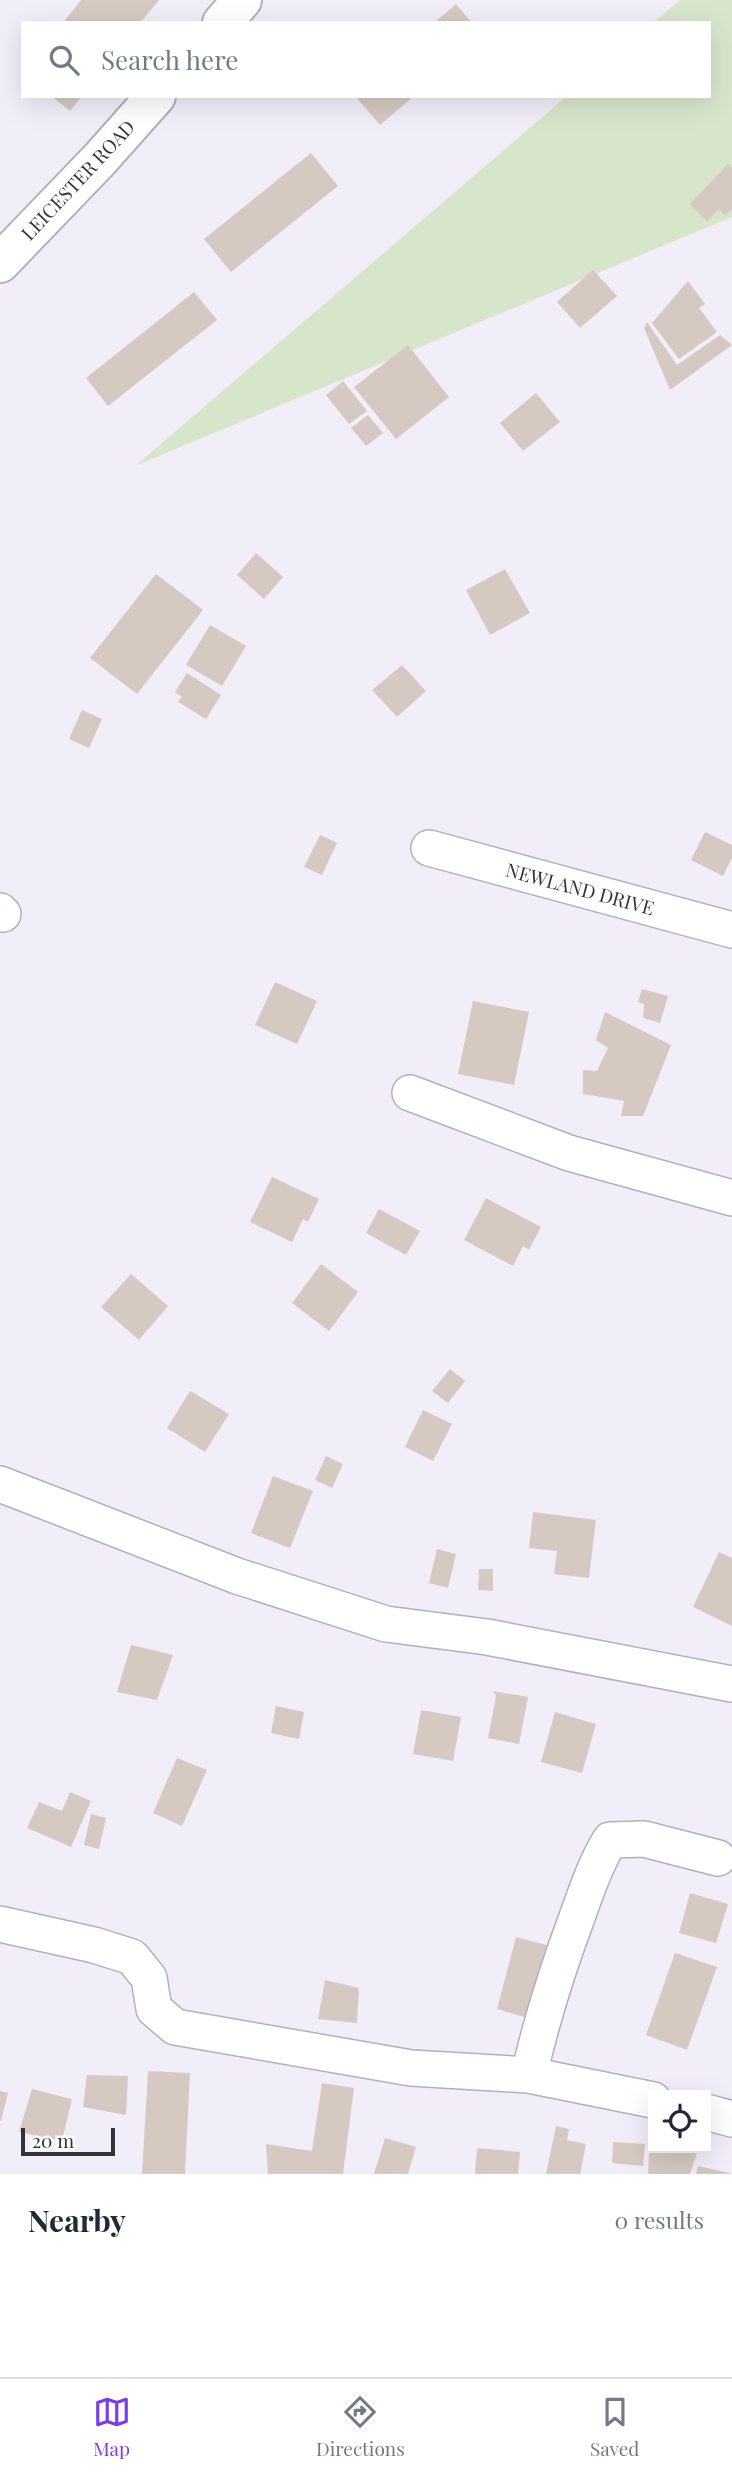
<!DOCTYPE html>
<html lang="en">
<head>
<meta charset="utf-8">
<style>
	body { margin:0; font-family:"Playfair Display",serif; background:#f6f6f7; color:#1f2937 }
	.controls { position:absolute; right:21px; bottom:21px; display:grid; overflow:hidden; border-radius:0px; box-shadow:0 7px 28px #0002 }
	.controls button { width:63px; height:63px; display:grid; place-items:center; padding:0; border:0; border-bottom:2px solid #e0e1e3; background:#fff; color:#1f2937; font:35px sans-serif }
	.scale { position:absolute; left:21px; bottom:18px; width:94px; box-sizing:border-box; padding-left:7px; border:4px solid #343237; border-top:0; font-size:19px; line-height:24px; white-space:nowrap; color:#343237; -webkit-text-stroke:5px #fdfdfd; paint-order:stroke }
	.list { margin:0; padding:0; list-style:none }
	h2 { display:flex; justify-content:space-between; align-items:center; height:91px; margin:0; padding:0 28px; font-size:30px }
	h2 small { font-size:23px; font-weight:400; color:#747a83 }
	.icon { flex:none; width:38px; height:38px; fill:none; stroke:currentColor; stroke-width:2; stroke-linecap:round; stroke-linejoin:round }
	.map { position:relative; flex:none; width:732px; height:2174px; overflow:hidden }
	.search { position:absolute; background:#fff; box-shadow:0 7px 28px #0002; left:21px; right:21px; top:21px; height:77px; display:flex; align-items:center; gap:18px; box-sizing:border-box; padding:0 24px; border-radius:0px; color:#747a83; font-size:26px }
	.sheet { height:203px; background:#fff }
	nav { display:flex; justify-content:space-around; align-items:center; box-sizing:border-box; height:98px; border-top:2px solid #e0e1e3; background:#fff; font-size:19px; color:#747a83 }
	nav a { display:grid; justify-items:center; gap:4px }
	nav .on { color:#7c3aed }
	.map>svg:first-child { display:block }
</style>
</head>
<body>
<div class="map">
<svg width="732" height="2174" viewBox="0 0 732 2174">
	<rect width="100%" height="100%" fill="#f1eefa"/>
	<!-- green -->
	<path fill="#d7e6cb" d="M680 0H732V217L135 466 567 96H709V23H653Z"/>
	<!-- building -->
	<g fill="#d5c9c2">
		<path d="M81 0H159L140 23H63Z"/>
		<path d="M456 4 472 23H434Z"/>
		<path d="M51 96H82L70 111Z"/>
		<path d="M355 96H414L380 125Z"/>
		<path d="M311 153 338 186 231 272 204 239Z"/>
		<path d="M728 164 732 168V209L725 216 719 209 707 221 690 204Z"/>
		<path d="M593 270 617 296 580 328 557 302Z"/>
		<path d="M688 281 705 304 699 308 717 332 679 359 652 323Z"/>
		<path d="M194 292 217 320 108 406 86 378Z"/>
		<path d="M647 322 677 365 720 335 732 345 670 390 644 328Z"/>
		<path d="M408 345 449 397 396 439 354 387Z"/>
		<path d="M343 381 367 411 349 424 326 395Z"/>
		<path d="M536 393 560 422 523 451 500 423Z"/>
		<path d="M368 415 383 433 366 446 351 428Z"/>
		<path d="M256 553 283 577 264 599 237 575Z"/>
		<path d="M505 569 530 613 490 635 466 590Z"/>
		<path d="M156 574 203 610 137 694 90 658Z"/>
		<path d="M210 625 246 646 222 686 186 665Z"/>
		<path d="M402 665 426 691 397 717 372 690Z"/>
		<path d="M187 673 221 695 206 719 178 702 182 697 175 692Z"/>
		<path d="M82 710 102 719 89 748 69 739Z"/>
		<path d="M705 832 732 845V858L723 876 691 860Z"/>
		<path d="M320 835 337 843 322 875 304 867Z"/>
		<path d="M275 982 317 1001 297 1044 255 1025Z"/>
		<path d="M642 989 668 996 660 1023 643 1018 644 1004 638 1002Z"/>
		<path d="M473 1001 529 1012 514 1085 458 1074Z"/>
		<path d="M605 1012 671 1045 643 1116H621L624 1101 583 1094V1070L597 1071 608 1048 596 1040Z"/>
		<path d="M272 1177 319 1199 308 1222 303 1219 292 1242 250 1222Z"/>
		<path d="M486 1198 541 1227 529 1250 523 1246 513 1266 464 1240Z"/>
		<path d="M379 1209 420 1231 406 1255 366 1233Z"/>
		<path d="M321 1264 358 1292 329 1331 292 1303Z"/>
		<path d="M131 1274 168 1306 139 1340 101 1307Z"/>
		<path d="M450 1369 465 1381 448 1403 432 1391Z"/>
		<path d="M190 1391 229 1414 205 1452 167 1428Z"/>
		<path d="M423 1410 452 1424 433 1461 405 1447Z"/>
		<path d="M326 1456 343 1464 332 1488 315 1480Z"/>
		<path d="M273 1476 313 1491 290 1548 251 1533Z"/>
		<path d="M533 1512 596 1520 589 1578 554 1574 557 1551 529 1548Z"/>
		<path d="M437 1549 456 1554 448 1588 429 1583Z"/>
		<path d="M719 1552 732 1558V1626L693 1607Z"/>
		<path d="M479 1569H493V1591L478 1590Z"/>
		<path d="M131 1645 173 1655 157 1700 117 1692Z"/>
		<path d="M493 1691 528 1697 519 1744 488 1738 496 1696Z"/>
		<path d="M276 1706 304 1712 299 1739 271 1733Z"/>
		<path d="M421 1710 461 1717 453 1761 413 1754Z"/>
		<path d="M555 1712 596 1724 582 1773 541 1762Z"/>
		<path d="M177 1758 207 1770 182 1826 153 1813Z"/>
		<path d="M70 1792 91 1801 71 1847 27 1828 39 1802 62 1811Z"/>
		<path d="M91 1814 106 1818 99 1849 84 1845Z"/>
		<path d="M690 1893 728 1904 716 1943 679 1933Z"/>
		<path d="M516 1937 554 1947 535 2020 497 2009Z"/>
		<path d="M675 1953 717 1967 687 2050 646 2035Z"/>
		<path d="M325 1980 359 1988 357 2023 318 2019Z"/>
		<path d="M148 2071 190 2073 185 2174H142Z"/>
		<path d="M87 2075 128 2076 126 2115 83 2107Z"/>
		<path d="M322 2083 354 2088 343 2174H268L266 2144 312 2151Z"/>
		<path d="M32 2089 72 2099 62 2141 19 2132Z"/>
		<path d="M0 2091 8 2093 1 2121H0Z"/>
		<path d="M556 2126 569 2129 567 2140 586 2144 580 2174H546Z"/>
		<path d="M385 2138 416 2147 408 2174H374Z"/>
		<path d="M613 2142 645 2144 643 2166 612 2163Z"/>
		<path d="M477 2148 520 2152 518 2174H475Z"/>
		<path d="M649 2152 697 2153 690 2174H648Z"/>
		<path d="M698 2166 730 2173V2174H696Z"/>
	</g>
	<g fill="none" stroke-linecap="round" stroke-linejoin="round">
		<defs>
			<g id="street">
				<path d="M429 848 732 930"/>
				<path d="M0 911 3 914"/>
				<path d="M410 1093 569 1153 732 1198"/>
				<path d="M0 1484 237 1576 386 1624 487 1637 732 1684"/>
				<path d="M0 1924 94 1945 132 1957 149 1978 154 2009 175 2027 411 2068 529 2075 653 2100"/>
				<path d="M529 2075C541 2022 557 1971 576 1920 586 1892 595 1865 610 1840L644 1839 718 1858"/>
				<path d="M706 2112 732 2119"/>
			</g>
			<g id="secondary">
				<path d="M222 23 242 0"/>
				<path d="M0 263 100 159 156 96"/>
			</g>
		</defs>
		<!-- street casing -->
		<use href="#street" stroke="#b3b0bc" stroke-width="38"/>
		<!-- secondary casing -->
		<use href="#secondary" stroke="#b3b0bc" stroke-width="42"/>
		<!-- street -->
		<use href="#street" stroke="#fff" stroke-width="35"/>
		<!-- secondary -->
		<use href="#secondary" stroke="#fff" stroke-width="38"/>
	</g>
	<g text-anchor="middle" stroke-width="6" stroke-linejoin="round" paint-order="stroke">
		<!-- street labels -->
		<g font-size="19" fill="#343237" stroke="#fdfdfd">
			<text transform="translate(78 180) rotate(-47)" y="7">LEICESTER ROAD</text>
			<text transform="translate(580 889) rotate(15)" y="7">NEWLAND DRIVE</text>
		</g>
	</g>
</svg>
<div class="controls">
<button><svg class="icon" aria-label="locate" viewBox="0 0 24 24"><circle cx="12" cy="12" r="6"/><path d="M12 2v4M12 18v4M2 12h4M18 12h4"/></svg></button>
</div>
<div class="scale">20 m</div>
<div class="search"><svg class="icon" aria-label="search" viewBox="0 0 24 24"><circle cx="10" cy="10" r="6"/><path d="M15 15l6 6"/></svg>Search here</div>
</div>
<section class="sheet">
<h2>Nearby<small>0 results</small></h2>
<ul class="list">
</ul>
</section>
<nav>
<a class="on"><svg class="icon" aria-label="map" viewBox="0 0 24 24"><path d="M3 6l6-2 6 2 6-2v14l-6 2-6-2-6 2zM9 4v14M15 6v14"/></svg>Map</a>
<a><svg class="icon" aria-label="directions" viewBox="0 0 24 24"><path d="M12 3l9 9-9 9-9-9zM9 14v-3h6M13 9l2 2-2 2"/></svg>Directions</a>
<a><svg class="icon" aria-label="saved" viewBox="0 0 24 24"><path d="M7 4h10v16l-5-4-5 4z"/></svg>Saved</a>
</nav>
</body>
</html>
